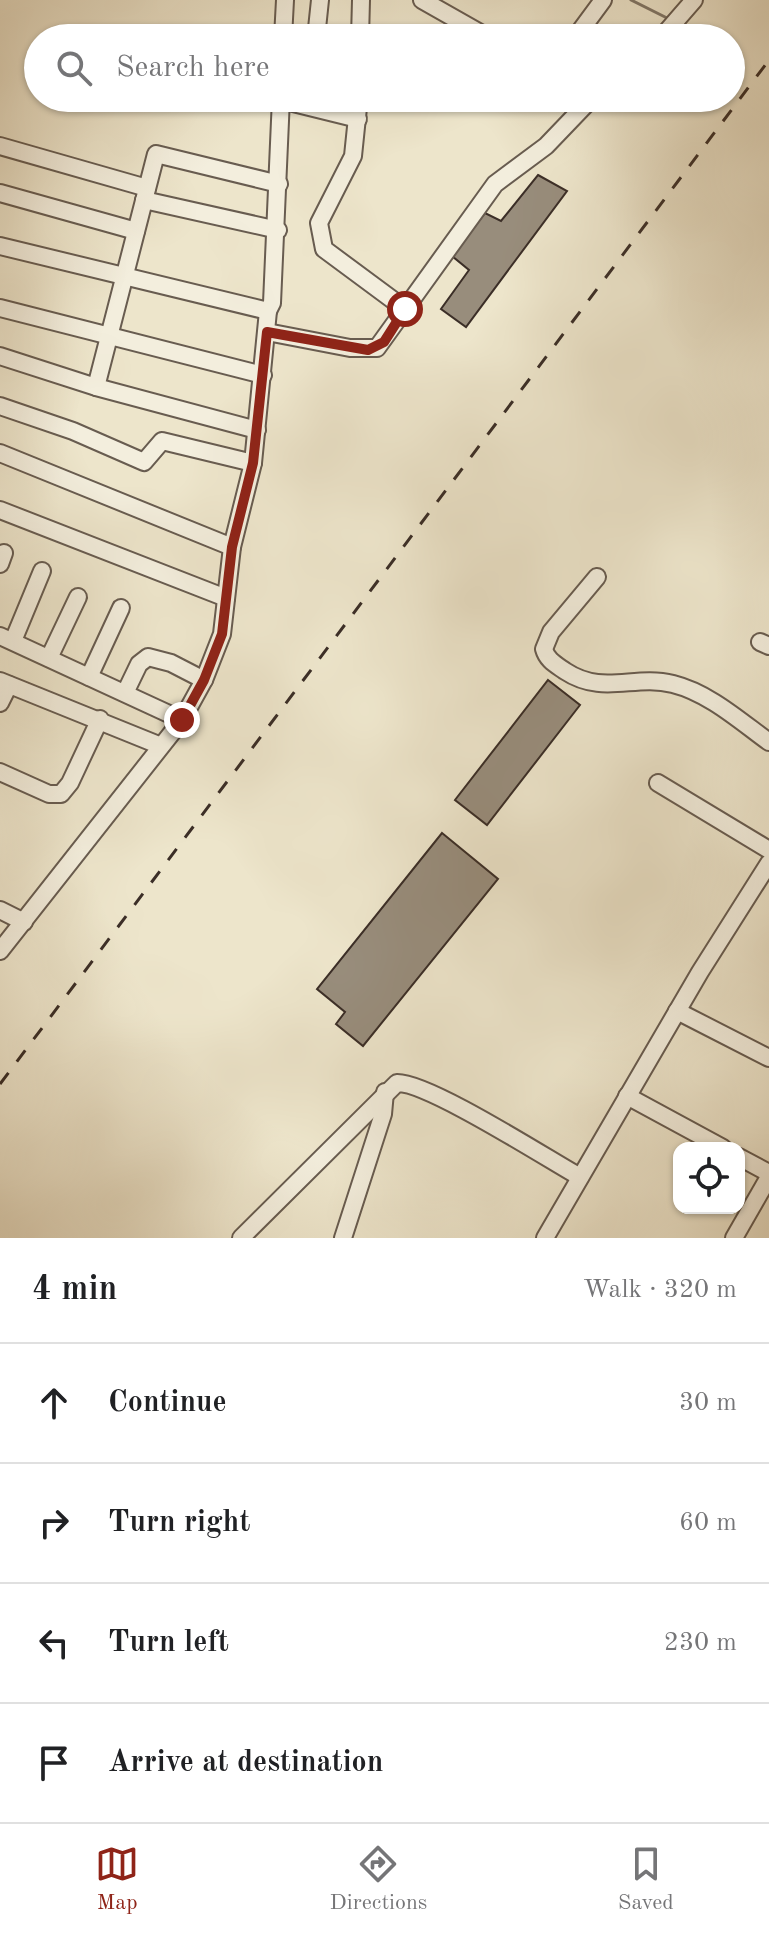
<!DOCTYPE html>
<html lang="en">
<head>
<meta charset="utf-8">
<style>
	body { margin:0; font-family:"Old Standard TT",serif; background:#f2f2f2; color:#202124 }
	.controls { position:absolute; right:24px; bottom:24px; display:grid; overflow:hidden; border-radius:16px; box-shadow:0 2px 6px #0004 }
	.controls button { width:72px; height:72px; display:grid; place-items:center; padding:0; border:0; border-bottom:2px solid #e0e0e0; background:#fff; color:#202124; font:40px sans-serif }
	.stop { position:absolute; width:24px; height:24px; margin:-18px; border:6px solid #8f2418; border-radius:50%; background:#fff }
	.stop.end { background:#8f2418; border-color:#fff; box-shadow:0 2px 8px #0008 }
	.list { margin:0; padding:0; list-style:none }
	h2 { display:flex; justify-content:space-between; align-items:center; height:104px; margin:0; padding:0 32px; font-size:34px }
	h2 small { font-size:26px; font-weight:400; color:#757577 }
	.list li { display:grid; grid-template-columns:52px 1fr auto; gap:24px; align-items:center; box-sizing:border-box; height:120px; padding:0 32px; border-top:2px solid #e0e0e0 }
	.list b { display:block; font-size:30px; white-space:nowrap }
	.list em { font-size:26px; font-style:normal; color:#757577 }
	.icon { flex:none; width:44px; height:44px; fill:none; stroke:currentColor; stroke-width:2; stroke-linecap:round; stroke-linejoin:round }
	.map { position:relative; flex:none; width:769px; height:1238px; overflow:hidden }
	.search { position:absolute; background:#fff; box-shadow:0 2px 6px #0004; left:24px; right:24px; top:24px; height:88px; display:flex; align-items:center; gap:20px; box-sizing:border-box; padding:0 28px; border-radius:44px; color:#757577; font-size:30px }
	.sheet { height:584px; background:#fff }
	nav { display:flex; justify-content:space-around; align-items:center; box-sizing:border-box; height:112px; border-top:2px solid #e0e0e0; background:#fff; font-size:22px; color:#757577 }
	nav a { display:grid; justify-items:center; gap:4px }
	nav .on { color:#8f2418 }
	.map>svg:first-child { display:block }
</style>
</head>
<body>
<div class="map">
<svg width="769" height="1238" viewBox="0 0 769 1238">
	<rect width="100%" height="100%" fill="#ede5cb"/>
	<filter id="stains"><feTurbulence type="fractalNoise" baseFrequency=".0025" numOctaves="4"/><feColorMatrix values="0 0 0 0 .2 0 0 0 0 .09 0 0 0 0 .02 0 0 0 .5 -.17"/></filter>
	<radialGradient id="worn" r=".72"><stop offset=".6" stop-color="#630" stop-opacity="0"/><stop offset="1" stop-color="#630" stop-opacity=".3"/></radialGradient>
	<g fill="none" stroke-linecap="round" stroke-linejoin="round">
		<!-- stream -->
		<path stroke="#817768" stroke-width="3" d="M631 0 669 19"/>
	</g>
	<!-- building -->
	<g fill="#988d7c" stroke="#3b2e27" stroke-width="2">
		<path d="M538 175 567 191 466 327 441 309 469 270 452 256 485 213 501 221Z"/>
		<path d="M548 680 580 705 487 825 455 800Z"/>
		<path d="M442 833 498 879 363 1046 336 1024 345 1012 317 989Z"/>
	</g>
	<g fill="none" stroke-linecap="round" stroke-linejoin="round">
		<defs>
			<g id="minor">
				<path d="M422 0 489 38"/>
				<path d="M283 38 285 0"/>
				<path d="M316 38 320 0"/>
				<path d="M360 38 361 0"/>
				<path d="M575 38 603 0"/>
				<path d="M661 38 694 0"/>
				<path d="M359 98 353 156 319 223 324 249 405 309"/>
				<path d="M281 100 358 119"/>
				<path d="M0 146 147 188"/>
				<path d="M0 193 136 231"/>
				<path d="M144 200 278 230"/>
				<path d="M0 246 268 311 272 303 281 98"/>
				<path d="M0 308 263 375"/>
				<path d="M267 332 350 348H377L495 184 546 146 592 98"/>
				<path d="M0 356 96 387 257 430"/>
				<path d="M96 387 156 154 279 184"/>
				<path d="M0 406 73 431 144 462 162 441 253 463"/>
				<path d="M0 453 232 547"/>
				<path d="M0 510 226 598"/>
				<path d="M0 564 4 553"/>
				<path d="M597 577 551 632 544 649C547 660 555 664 565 671 603 696 634 674 673 684 709 693 740 721 769 742"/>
				<path d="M0 636 182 720"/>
				<path d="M13 641 42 571"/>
				<path d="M760 642 769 646"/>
				<path d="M49 658 78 597"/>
				<path d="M89 677 121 608"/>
				<path d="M0 681 161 746"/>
				<path d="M125 693 139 664 148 657 171 663 204 680"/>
				<path d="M0 703 9 685"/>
				<path d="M0 772 49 794H61L70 783 100 719"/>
				<path d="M658 783 769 850"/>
				<path d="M0 910 24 922"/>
				<path d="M0 951 182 720 204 680 222 634 232 547 253 463 268 311"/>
				<path d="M677 1011 769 1058"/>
				<path d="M627 1096 723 1148"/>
				<path d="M739 1157 769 1173"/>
				<path d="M241 1238 397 1083C428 1082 546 1158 580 1177"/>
				<path d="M343 1238 383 1114 385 1092"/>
				<path d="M545 1238 700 972 769 863"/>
				<path d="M734 1238 769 1177"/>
			</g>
		</defs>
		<!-- minor casing -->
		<use href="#minor" stroke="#685c50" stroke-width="20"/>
		<!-- minor -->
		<use href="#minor" stroke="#f3eedd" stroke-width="16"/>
		<!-- rail -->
		<path stroke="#3b2e27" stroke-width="3" stroke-dasharray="14 14" stroke-linecap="butt" d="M0 1084 769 60"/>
	</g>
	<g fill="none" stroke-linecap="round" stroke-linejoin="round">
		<!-- route -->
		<path stroke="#8f2418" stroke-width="10" d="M182 720 204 680 222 634 232 547 253 463 267 332 368 350 384 342 405 309"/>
	</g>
	<rect width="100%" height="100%" filter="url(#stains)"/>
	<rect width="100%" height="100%" fill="url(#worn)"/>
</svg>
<div class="controls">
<button><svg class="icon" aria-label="locate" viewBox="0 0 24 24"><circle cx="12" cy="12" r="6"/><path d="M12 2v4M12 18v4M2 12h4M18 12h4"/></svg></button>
</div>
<div class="stop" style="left:405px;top:309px"></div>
<div class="stop end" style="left:182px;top:720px"></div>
<div class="search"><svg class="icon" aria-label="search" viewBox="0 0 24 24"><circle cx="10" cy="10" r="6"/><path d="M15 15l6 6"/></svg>Search here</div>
</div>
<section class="sheet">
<h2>4 min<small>Walk · 320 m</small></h2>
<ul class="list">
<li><svg class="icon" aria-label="ahead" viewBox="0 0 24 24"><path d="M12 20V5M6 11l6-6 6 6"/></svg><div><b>Continue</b></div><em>30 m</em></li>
<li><svg class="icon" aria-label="right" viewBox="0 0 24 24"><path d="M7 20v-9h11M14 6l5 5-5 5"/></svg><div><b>Turn right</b></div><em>60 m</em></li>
<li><svg class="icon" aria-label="left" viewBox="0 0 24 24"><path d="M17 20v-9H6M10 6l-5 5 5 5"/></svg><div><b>Turn left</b></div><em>230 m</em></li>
<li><svg class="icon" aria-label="arrive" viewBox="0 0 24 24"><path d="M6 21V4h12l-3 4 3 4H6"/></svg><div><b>Arrive at destination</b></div></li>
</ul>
</section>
<nav>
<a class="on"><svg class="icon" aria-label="map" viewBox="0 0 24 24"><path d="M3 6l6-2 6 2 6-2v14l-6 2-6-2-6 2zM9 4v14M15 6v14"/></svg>Map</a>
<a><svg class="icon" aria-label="directions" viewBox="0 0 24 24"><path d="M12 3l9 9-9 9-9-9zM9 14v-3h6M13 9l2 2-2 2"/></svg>Directions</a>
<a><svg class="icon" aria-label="saved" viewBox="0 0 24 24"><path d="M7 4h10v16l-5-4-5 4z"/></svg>Saved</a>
</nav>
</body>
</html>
